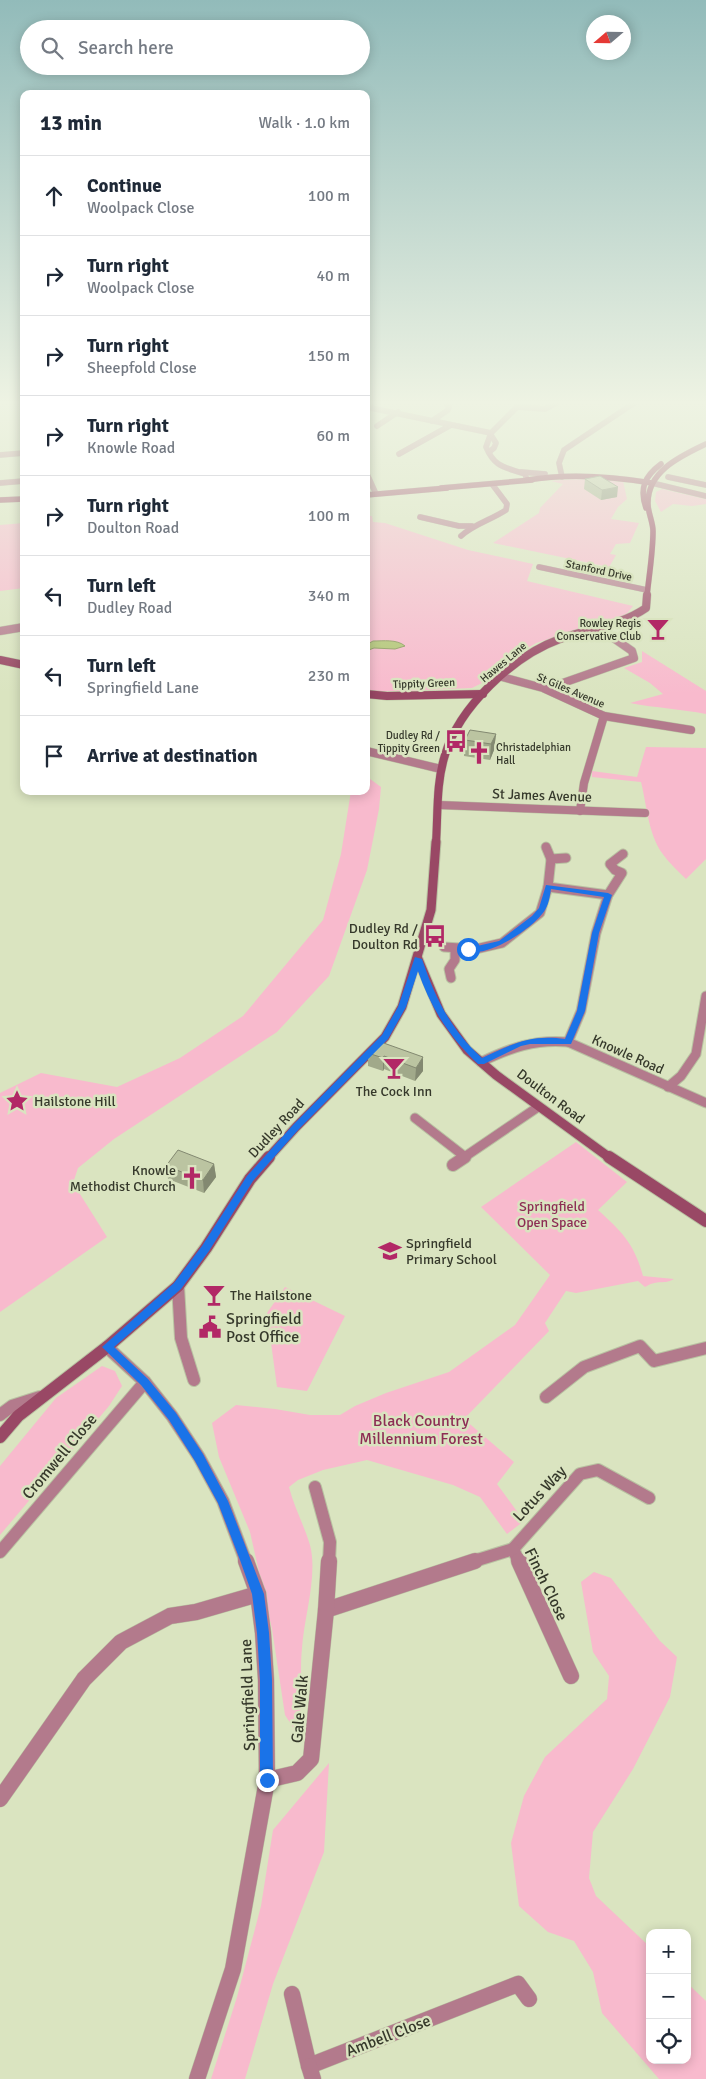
<!DOCTYPE html>
<html lang="en">
<head>
<meta charset="utf-8">
<style>
	body { margin:0; font-family:Signika,sans-serif; background:#f2f2f3; color:#1f2937 }
	.controls { position:absolute; right:15px; bottom:15px; display:grid; overflow:hidden; border-radius:10px; box-shadow:0 2px 12px #0003 }
	.controls button { width:45px; height:45px; display:grid; place-items:center; padding:0; border:0; border-bottom:1px solid #e0e1e3; background:#fff; color:#1f2937; font:25px sans-serif }
	.compass { position:absolute; left:586px; top:15px; width:45px; height:45px; border-radius:50%; background:#fff; box-shadow:0 2px 12px #0003; rotate:250deg }
	.stop { position:absolute; width:15px; height:15px; margin:-11px; border:4px solid #1a73e8; border-radius:50%; background:#fff }
	.stop.end { background:#1a73e8; border-color:#fff; box-shadow:0 1px 5px #0008 }
	.list { margin:0; padding:0; list-style:none }
	h2 { display:flex; justify-content:space-between; align-items:center; height:65px; margin:0; padding:0 20px; font-size:21px }
	h2 small { font-size:16px; font-weight:400; color:#747a83 }
	.list li { display:grid; grid-template-columns:32px 1fr auto; gap:15px; align-items:center; box-sizing:border-box; height:80px; padding:0 20px; border-top:1px solid #e0e1e3 }
	.list b { display:block; font-size:19px; white-space:nowrap }
	.list p { margin:0; font-size:16px; white-space:nowrap; color:#747a83 }
	.list em { font-size:16px; font-style:normal; color:#747a83 }
	.icon { flex:none; width:28px; height:28px; fill:none; stroke:currentColor; stroke-width:2; stroke-linecap:round; stroke-linejoin:round }
	.map { position:relative; flex:none; width:706px; height:2079px; overflow:hidden }
	.search { position:absolute; background:#fff; box-shadow:0 2px 12px #0003; left:20px; top:20px; width:350px; height:55px; display:flex; align-items:center; gap:12px; box-sizing:border-box; padding:0 18px; border-radius:28px; color:#747a83; font-size:19px }
	.panel { position:absolute; background:#fff; box-shadow:0 2px 12px #0003; left:20px; top:90px; width:350px; height:705px; border-radius:10px }
	.map>svg:first-child { display:block }
</style>
</head>
<body>
<div class="map">
<svg width="706" height="2079" viewBox="0 0 706 2079">
	<rect width="100%" height="100%" fill="#dae4c0"/>
	<!-- green -->
	<g fill="#f8bacd">
		<path d="M591 477 623 481 627 499 618 507 611 519 639 523 630 543 616 544 610 554 616 555 609 567 493 543 539 513 540 508 563 484 551 481Z"/>
		<path d="M662 489 706 499V504L692 506 673 504 661 512 655 501 656 492Z"/>
		<path d="M366 516H372L373 522 385 523 468 550 533 564 527 581 633 606 625 616 536 643 520 653 494 677 472 688 377 692 366 690Z"/>
		<path d="M24 523V588L0 591V525Z"/>
		<path d="M642 651 706 691V714C681 709 656 708 630 703L663 694 650 683 624 668 642 662Z"/>
		<path d="M646 747 706 748V859L686 879C678 871 669 863 662 853 648 833 647 806 641 782L592 777V771L637 777Z"/>
		<path d="M366 776 381 787 379 809 367 870 329 976 277 1032 114 1139 78 1168 73 1183 107 1237 0 1312V1093L41 1073 117 1087 180 1058 243 1016 323 920 341 854 351 791H366Z"/>
		<path d="M576 1142 627 1182 598 1210C622 1232 634 1243 643 1276L674 1279C664 1285 658 1279 645 1287L638 1281 576 1293 566 1291 545 1323 549 1331 464 1419 514 1462 497 1484 524 1521 507 1534 480 1497 453 1485 367 1460 323 1470 298 1480 289 1487C294 1507 304 1525 310 1545 318 1575 304 1617 302 1648 299 1677 305 1704 296 1732L285 1715 272 1629 250 1532 219 1457 212 1423 236 1405 275 1409 310 1415H340L355 1406 386 1393 449 1372 515 1325 550 1275 481 1207Z"/>
		<path d="M285 1287 345 1316 307 1391 277 1387 267 1313Z"/>
		<path d="M102 1366 115 1371 122 1386 109 1406 0 1535V1466L56 1398Z"/>
		<path d="M594 1572 611 1578 660 1641 677 1657 670 1697 633 1769 593 1832 589 1878 596 1896 650 1947V2060H687V1983L706 2001V2079H659L602 2013 593 1972 574 1941 548 1932 519 1906 511 1843 524 1796 545 1757 607 1699 609 1676 593 1652 581 1582Z"/>
		<path d="M329 1763 324 1852 273 1984 245 2079H211L237 1997 261 1906 273 1830Z"/>
	</g>
	<!-- water -->
	<path fill="#b2c576" stroke="#8d9b60" d="M373 641C383 641 397 639 405 646L395 649 374 648 366 651V645Z"/>
	<g fill="none" stroke-linecap="round" stroke-linejoin="round">
		<defs>
			<g id="street-far4">
				<path d="M366 407 491 433"/>
				<path d="M432 421 448 410 449 407 446 403"/>
				<path d="M377 426 398 412"/>
				<path d="M491 433 517 407 545 409 556 403"/>
				<path d="M491 433 486 447C495 468 505 467 525 474L527 480"/>
				<path d="M489 452 494 448 496 443 491 435"/>
				<path d="M399 454 451 425"/>
				<path d="M0 455 24 453"/>
				<path d="M366 472 376 494"/>
				<path d="M521 472 545 474"/>
				<path d="M562 477 559 463 564 450 634 403"/>
				<path d="M668 477 706 485"/>
				<path d="M0 483 24 481"/>
				<path d="M652 483 706 496"/>
				<path d="M420 517 459 526H472"/>
				<path d="M461 536C474 524 491 520 506 510L507 504 492 484"/>
				<path d="M539 567 647 590"/>
			</g>
			<g id="street-far3">
				<path d="M0 631 24 627"/>
				<path d="M502 677 543 688 604 716 691 730"/>
				<path d="M560 684 634 658 632 651 599 628"/>
				<path d="M366 751 441 769"/>
				<path d="M439 805 645 813"/>
				<path d="M580 811 584 783 604 716"/>
			</g>
			<g id="street-far2">
				<path d="M546 847 551 859 548 887"/>
				<path d="M551 859 566 858"/>
				<path d="M444 947 476 949 502 943 540 913 548 887 608 895"/>
				<path d="M451 978 449 969 455 960V949"/>
				<path d="M568 1042 581 1011 596 933 608 895 622 873 615 870 610 864 623 854"/>
				<path d="M481 1062C510 1048 535 1039 568 1042L706 1103"/>
				<path d="M668 1087 681 1076 696 1054 706 996"/>
				<path d="M415 1118 464 1156"/>
				<path d="M463 1158 538 1107"/>
			</g>
			<g id="street-far1">
				<path d="M453 1165 465 1157"/>
				<path d="M178 1286 181 1338 194 1380"/>
				<path d="M107 1347 145 1382 172 1416 199 1457 223 1501 246 1562"/>
				<path d="M546 1397 584 1367 640 1346 654 1361 706 1348"/>
				<path d="M0 1415 12 1406 40 1397"/>
				<path d="M315 1487 330 1542 329 1562"/>
				<path d="M513 1549 580 1474 598 1470 649 1498"/>
				<path d="M0 1552 145 1382"/>
				<path d="M471 1562 513 1549 519 1562"/>
			</g>
			<g id="street">
				<path d="M519 1561 571 1676"/>
				<path d="M326 1610 475 1561"/>
				<path d="M267 1780 297 1773 311 1759 326 1610 329 1561"/>
				<path d="M0 1799 84 1679 121 1642 170 1616 196 1612 258 1594"/>
				<path d="M292 1994 309 2066 518 1984 529 1999"/>
				<path d="M309 2066 313 2079"/>
				<path d="M197 2079 233 1969 267 1780 266 1680 263 1633 258 1594 246 1561"/>
			</g>
			<g id="secondary-far3">
				<path d="M527 480C569 473 610 476 652 483"/>
				<path d="M441 488 532 480"/>
				<path d="M366 495 447 488"/>
				<path d="M0 500 24 499"/>
				<path d="M646 508C639 488 645 476 661 464"/>
				<path d="M647 596C649 575 653 553 653 531 653 522 648 513 648 504 647 471 681 456 706 444"/>
			</g>
			<g id="secondary-far2">
				<path d="M0 660 24 665"/>
				<path d="M366 694 387 696 483 694"/>
				<path d="M436 843C438 814 436 783 445 755 459 707 513 656 560 639 589 628 620 626 646 608L647 595"/>
			</g>
			<g id="secondary-far1">
				<path d="M418 959 441 1014 467 1050 496 1075 610 1158"/>
				<path d="M268 1158 296 1127 385 1037 402 1007 431 910 436 842"/>
			</g>
			<g id="secondary">
				<path d="M609 1157 706 1221"/>
				<path d="M0 1437 18 1416 107 1347 178 1286 206 1248 250 1179 269 1157"/>
			</g>
		</defs>
		<!-- street-far4 casing -->
		<use href="#street-far4" stroke="#b9c2a2" stroke-width="6"/>
		<!-- street-far3 casing -->
		<use href="#street-far3" stroke="#b9c2a2" stroke-width="9"/>
		<!-- street-far2 casing -->
		<use href="#street-far2" stroke="#b9c2a2" stroke-width="11"/>
		<!-- street-far1 casing -->
		<use href="#street-far1" stroke="#b9c2a2" stroke-width="14"/>
		<!-- street casing -->
		<use href="#street" stroke="#b9c2a2" stroke-width="17"/>
		<!-- secondary-far3 casing -->
		<use href="#secondary-far3" stroke="#b9c2a2" stroke-width="6"/>
		<!-- secondary-far2 casing -->
		<use href="#secondary-far2" stroke="#b9c2a2" stroke-width="9"/>
		<!-- secondary-far1 casing -->
		<use href="#secondary-far1" stroke="#b9c2a2" stroke-width="11"/>
		<!-- secondary casing -->
		<use href="#secondary" stroke="#b9c2a2" stroke-width="14"/>
		<!-- street-far4 -->
		<use href="#street-far4" stroke="#b37a8c" stroke-width="5.5"/>
		<!-- street-far3 -->
		<use href="#street-far3" stroke="#b37a8c" stroke-width="8"/>
		<!-- street-far2 -->
		<use href="#street-far2" stroke="#b37a8c" stroke-width="9"/>
		<!-- street-far1 -->
		<use href="#street-far1" stroke="#b37a8c" stroke-width="12"/>
		<!-- street -->
		<use href="#street" stroke="#b37a8c" stroke-width="16"/>
		<!-- secondary-far3 -->
		<use href="#secondary-far3" stroke="#994865" stroke-width="5.5"/>
		<!-- secondary-far2 -->
		<use href="#secondary-far2" stroke="#994865" stroke-width="8"/>
		<!-- secondary-far1 -->
		<use href="#secondary-far1" stroke="#994865" stroke-width="9"/>
		<!-- secondary -->
		<use href="#secondary" stroke="#994865" stroke-width="12"/>
	</g>
	<!-- wall -->
	<g fill="#a1a98a">
		<path d="M585 479 617 497 601 500 584 489Z"/>
		<path d="M496 734 494 750 490 760 464 756 465 740Z"/>
		<path d="M378 1041 423 1071 415 1081 384 1069 383 1071 368 1066V1053Z"/>
		<path d="M214 1164 216 1177 204 1193 168 1179 166 1166Z"/>
	</g>
	<!-- shaded-wall -->
	<g fill="#838971">
		<path d="M618 487 617 497 601 500 602 490Z"/>
		<path d="M496 734 494 750 490 760 491 744Z"/>
		<path d="M384 1056V1069L383 1071V1058Z"/>
		<path d="M423 1057V1071L415 1081 416 1068Z"/>
		<path d="M214 1164 216 1177 204 1193 203 1180Z"/>
	</g>
	<!-- building -->
	<g fill="#bbc4a1" stroke="#838971">
		<path d="M600 476 618 487 602 490 585 479Z"/>
		<path d="M470 730 496 734 491 744 465 740Z"/>
		<path d="M378 1041 423 1057 416 1068 384 1056 383 1058 368 1053Z"/>
		<path d="M178 1150 214 1164 203 1180 166 1166Z"/>
	</g>
	<!-- sky -->
	<linearGradient id="sky" x2="0" y2="1"><stop stop-color="#92bbba"/><stop offset="0.58" stop-color="#eef3e3"/><stop offset="1" stop-color="#eef3e3" stop-opacity="0"/></linearGradient>
	<rect width="706" height="694" fill="url(#sky)"/>
	<!-- route -->
	<path fill="#1a73e8" d="M546 885 608 893 612 895 599 933 585 1011 571 1044H530L521 1046 484 1064H478C450 1038 430 1007 418 971L406 1007 388 1039 299 1129 253 1181 209 1251 181 1289 114 1347 148 1379 176 1413 203 1454 228 1501 264 1594 269 1633 272 1680 273 1780 271 1784 267 1786 262 1784 260 1780V1680L257 1633 252 1594 240 1560 218 1503 195 1461 169 1420 141 1385 102 1347 174 1283 202 1246 247 1176 293 1125 382 1035 398 1007 415 957 422 959C435 998 451 1030 482 1058 512 1044 531 1034 565 1039L577 1011 592 933 604 897 551 889C550 895 549 903 546 908 538 926 482 963 464 949L499 941 532 916 539 908Z"/>
	<!-- icons -->
	<defs>
		<symbol id="bar-bare" viewBox="-9 -9 18 18"><path d="M-6-5H6L.8 .8V4.5H3.5V6h-7V4.5H-.8V.8Z" fill="#b22866" stroke="#dae4c0" stroke-width="2.5" paint-order="stroke"/></symbol>
		<symbol id="bus-bare" viewBox="-9 -9 18 18"><path d="M-5-6H5V4H4V6H2V4H-2V6H-4V4H-5ZM-3.5-4V0h7V-4ZM-3.5 1.2v1.5H-2V1.2ZM2 1.2v1.5H3.5V1.2Z" fill="#b22866" stroke="#dae4c0" stroke-width="2.5" paint-order="stroke"/></symbol>
		<symbol id="church-bare" viewBox="-9 -9 18 18"><path d="M-1.2-6h2.4v3.5h3.3v2.4h-3.3V6h-2.4V-.1h-3.3v-2.4h3.3Z" fill="#b22866" stroke="#dae4c0" stroke-width="2.5" paint-order="stroke"/></symbol>
		<symbol id="sight-bare" viewBox="-9 -9 18 18"><path d="M0-6L1.8-2.2L6-1.7L2.9 1.2L3.7 5.4L0 3.3L-3.7 5.4L-2.9 1.2L-6-1.7L-1.8-2.2Z" fill="#b22866" stroke="#dae4c0" stroke-width="2.5" paint-order="stroke"/></symbol>
		<symbol id="school-bare" viewBox="-9 -9 18 18"><path d="M0-5L7-2L0 1L-7-2ZM-4 1L0 2.5L4 1V4Q0 6-4 4Z" fill="#b22866" stroke="#dae4c0" stroke-width="2.5" paint-order="stroke"/></symbol>
		<symbol id="civic-bare" viewBox="-9 -9 18 18"><path d="M-.6-6.5H3V-4.5H.6V-3L4-1V1h2V6H-6V1h2V-1L-.6-3ZM-1.2 2.5V6h2.4V2.5Z" fill="#b22866" stroke="#dae4c0" stroke-width="2.5" paint-order="stroke"/></symbol>
	</defs>
	<g fill-rule="evenodd">
		<use href="#bar-bare" x="642" y="613" width="32" height="32"/>
		<use href="#bus-bare" x="440" y="725" width="32" height="32"/>
		<use href="#church-bare" x="463" y="737" width="32" height="32"/>
		<use href="#bus-bare" x="419" y="920" width="32" height="32"/>
		<use href="#bar-bare" x="378" y="1052" width="32" height="32"/>
		<use href="#sight-bare" x="1" y="1085" width="32" height="32"/>
		<use href="#church-bare" x="176" y="1162" width="32" height="32"/>
		<use href="#school-bare" x="374" y="1235" width="32" height="32"/>
		<use href="#bar-bare" x="198" y="1279" width="32" height="32"/>
		<use href="#civic-bare" x="194" y="1311" width="32" height="32"/>
	</g>
	<g text-anchor="middle" stroke-width="5" stroke-linejoin="round" paint-order="stroke">
		<!-- far-street labels -->
		<g font-size="11" fill="#36392b" stroke="#dae4c0">
			<text transform="translate(599 570) rotate(12)" y="4">Stanford Drive</text>
			<text transform="translate(503 662) rotate(-40)" y="4">Hawes Lane</text>
			<text transform="translate(424 683) rotate(-2)" y="4">Tippity Green</text>
			<text transform="translate(571 690) rotate(23)" y="4">St Giles Avenue</text>
		</g>
		<!-- far-poi labels -->
		<g font-size="11" fill="#36392b" stroke="#dae4c0" text-anchor="end">
			<text x="641" y="627">Rowley Regis<tspan x="641" dy="13">Conservative Club</tspan></text>
			<text x="440" y="739">Dudley Rd /<tspan x="440" dy="13">Tippity Green</tspan></text>
			<text x="496" y="751" text-anchor="start">Christadelphian<tspan x="496" dy="13">Hall</tspan></text>
		</g>
		<!-- street labels -->
		<g font-size="14" fill="#36392b" stroke="#dae4c0">
			<text transform="translate(542 795) rotate(2)" y="5">St James Avenue</text>
			<text transform="translate(628 1054) rotate(24)" y="5">Knowle Road</text>
			<text transform="translate(551 1096) rotate(37)" y="5">Doulton Road</text>
			<text transform="translate(276 1128) rotate(-47)" y="5">Dudley Road</text>
		</g>
		<!-- poi labels -->
		<g font-size="14" fill="#36392b" stroke="#dae4c0" text-anchor="start">
			<text x="418" y="933" text-anchor="end">Dudley Rd /<tspan x="418" dy="16">Doulton Rd</tspan></text>
			<text x="394" y="1096" text-anchor="middle">The Cock Inn</text>
			<text x="34" y="1106">Hailstone Hill</text>
			<text x="176" y="1175" text-anchor="end">Knowle<tspan x="176" dy="16">Methodist Church</tspan></text>
			<text x="406" y="1248">Springfield<tspan x="406" dy="16">Primary School</tspan></text>
			<text x="230" y="1300">The Hailstone</text>
		</g>
		<!-- park labels -->
		<g font-size="14" fill="#8d2d54" stroke="#dae4c0">
			<text x="552" y="1211">Springfield<tspan x="552" dy="16">Open Space</tspan></text>
		</g>
		<!-- near-poi labels -->
		<g font-size="16" fill="#36392b" stroke="#dae4c0" text-anchor="start">
			<text x="226" y="1324">Springfield<tspan x="226" dy="18">Post Office</tspan></text>
		</g>
		<!-- near-park labels -->
		<g font-size="16" fill="#8d2d54" stroke="#dae4c0">
			<text x="421" y="1426">Black Country<tspan x="421" dy="18">Millennium Forest</tspan></text>
		</g>
		<!-- near-street labels -->
		<g font-size="16" fill="#36392b" stroke="#dae4c0">
			<text transform="translate(59 1456) rotate(-50)" y="6">Cromwell Close</text>
			<text transform="translate(539 1493) rotate(-47)" y="6">Lotus Way</text>
			<text transform="translate(547 1584) rotate(64)" y="6">Finch Close</text>
			<text transform="translate(247 1695) rotate(-92)" y="6">Springfield Lane</text>
			<text transform="translate(299 1709) rotate(-85)" y="6">Gale Walk</text>
			<text transform="translate(388 2035) rotate(-21)" y="6">Ambell Close</text>
		</g>
	</g>
</svg>
<div class="controls">
<button>+</button>
<button>−</button>
<button><svg class="icon" aria-label="locate" viewBox="0 0 24 24"><circle cx="12" cy="12" r="6"/><path d="M12 2v4M12 18v4M2 12h4M18 12h4"/></svg></button>
</div>
<svg class="compass" viewBox="-18 -18 36 36"><path d="M0-13l5 13h-10z" fill="#e53935"/><path d="M0 13l5-13h-10z" fill="#747a83"/></svg>
<div class="stop" style="left:468px;top:949px"></div>
<div class="stop end" style="left:267px;top:1780px"></div>
<div class="search"><svg class="icon" aria-label="search" viewBox="0 0 24 24"><circle cx="10" cy="10" r="6"/><path d="M15 15l6 6"/></svg>Search here</div>
<section class="panel">
<h2>13 min<small>Walk · 1.0 km</small></h2>
<ul class="list">
<li><svg class="icon" aria-label="ahead" viewBox="0 0 24 24"><path d="M12 20V5M6 11l6-6 6 6"/></svg><div><b>Continue</b><p>Woolpack Close</p></div><em>100 m</em></li>
<li><svg class="icon" aria-label="right" viewBox="0 0 24 24"><path d="M7 20v-9h11M14 6l5 5-5 5"/></svg><div><b>Turn right</b><p>Woolpack Close</p></div><em>40 m</em></li>
<li><svg class="icon" aria-label="right" viewBox="0 0 24 24"><path d="M7 20v-9h11M14 6l5 5-5 5"/></svg><div><b>Turn right</b><p>Sheepfold Close</p></div><em>150 m</em></li>
<li><svg class="icon" aria-label="right" viewBox="0 0 24 24"><path d="M7 20v-9h11M14 6l5 5-5 5"/></svg><div><b>Turn right</b><p>Knowle Road</p></div><em>60 m</em></li>
<li><svg class="icon" aria-label="right" viewBox="0 0 24 24"><path d="M7 20v-9h11M14 6l5 5-5 5"/></svg><div><b>Turn right</b><p>Doulton Road</p></div><em>100 m</em></li>
<li><svg class="icon" aria-label="left" viewBox="0 0 24 24"><path d="M17 20v-9H6M10 6l-5 5 5 5"/></svg><div><b>Turn left</b><p>Dudley Road</p></div><em>340 m</em></li>
<li><svg class="icon" aria-label="left" viewBox="0 0 24 24"><path d="M17 20v-9H6M10 6l-5 5 5 5"/></svg><div><b>Turn left</b><p>Springfield Lane</p></div><em>230 m</em></li>
<li><svg class="icon" aria-label="arrive" viewBox="0 0 24 24"><path d="M6 21V4h12l-3 4 3 4H6"/></svg><div><b>Arrive at destination</b></div></li>
</ul>
</section>
</div>
</body>
</html>
